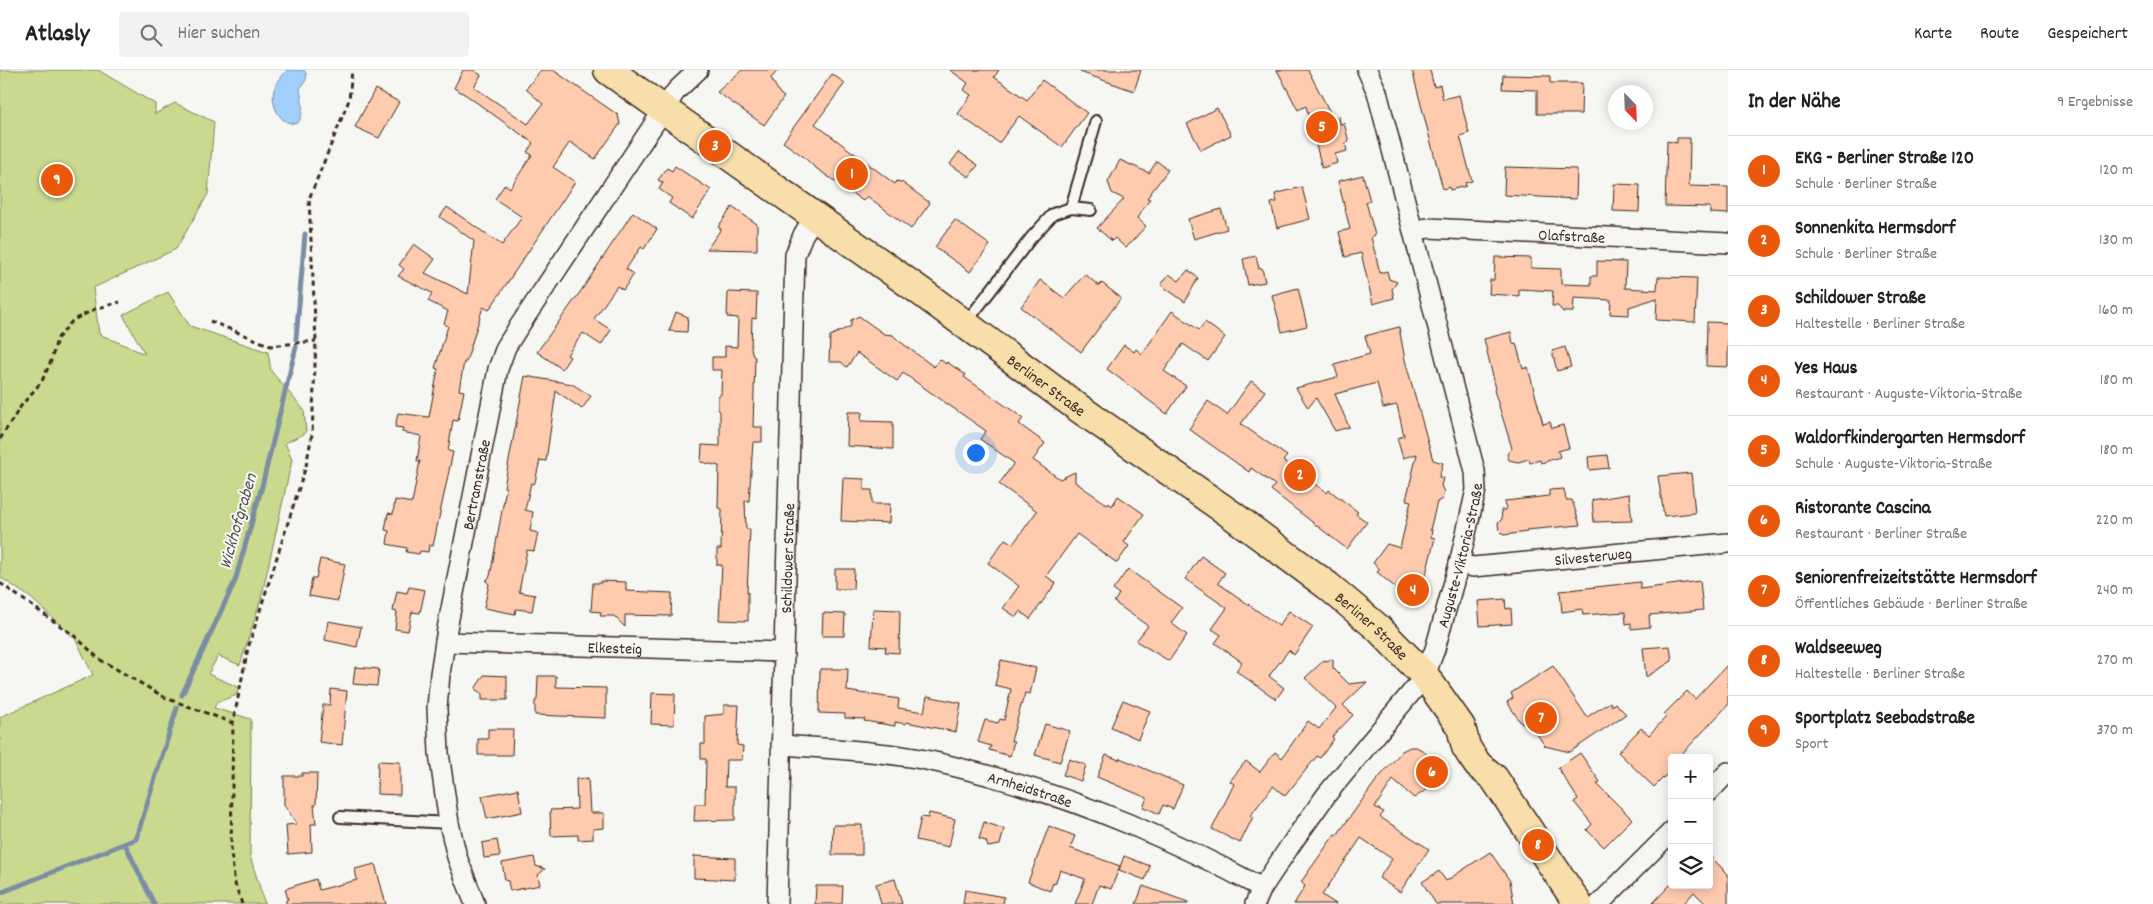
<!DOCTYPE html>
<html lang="de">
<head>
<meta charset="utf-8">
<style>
	body { margin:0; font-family:Dekko,sans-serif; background:#f2f2f2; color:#222 }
	.controls { position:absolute; right:15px; bottom:15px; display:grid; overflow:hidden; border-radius:5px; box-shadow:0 2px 12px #0003 }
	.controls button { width:45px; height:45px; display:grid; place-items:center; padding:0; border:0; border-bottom:1px solid #e0e0e0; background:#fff; color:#222; font:25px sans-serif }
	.compass { position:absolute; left:1608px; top:15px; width:45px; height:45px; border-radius:50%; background:#fff; box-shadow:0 2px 12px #0003; rotate:157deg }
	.you { position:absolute; left:975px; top:382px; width:18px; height:18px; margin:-12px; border:4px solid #fff; border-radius:50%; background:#1a73e8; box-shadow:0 0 0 8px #1a73e833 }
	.badge { display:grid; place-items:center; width:32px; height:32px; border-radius:50%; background:#ea580c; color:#fff; font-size:16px; font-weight:700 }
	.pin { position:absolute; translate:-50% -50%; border:2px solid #fff; box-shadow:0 1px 5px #0006 }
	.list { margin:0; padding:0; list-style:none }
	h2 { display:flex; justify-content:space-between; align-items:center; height:65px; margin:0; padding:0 20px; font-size:21px }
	h2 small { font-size:16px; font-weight:400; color:#767676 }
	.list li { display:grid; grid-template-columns:32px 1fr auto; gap:15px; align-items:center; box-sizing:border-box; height:70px; padding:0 20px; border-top:1px solid #e0e0e0 }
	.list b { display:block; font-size:19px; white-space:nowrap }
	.list p { margin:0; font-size:16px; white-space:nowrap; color:#767676 }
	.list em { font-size:16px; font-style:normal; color:#767676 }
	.icon { flex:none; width:28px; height:28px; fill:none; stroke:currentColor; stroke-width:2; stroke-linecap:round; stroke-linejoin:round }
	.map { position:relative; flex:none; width:1728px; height:834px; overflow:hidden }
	header { display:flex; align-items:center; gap:30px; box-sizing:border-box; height:70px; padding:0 25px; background:#fff; border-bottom:1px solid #e0e0e0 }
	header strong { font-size:24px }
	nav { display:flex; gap:28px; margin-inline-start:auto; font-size:18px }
	.search { width:350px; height:45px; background:#f2f2f2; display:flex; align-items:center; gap:12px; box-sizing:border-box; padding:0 18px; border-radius:5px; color:#767676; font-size:19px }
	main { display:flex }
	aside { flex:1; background:#fff }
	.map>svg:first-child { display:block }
</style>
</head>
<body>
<header>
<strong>Atlasly</strong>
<div class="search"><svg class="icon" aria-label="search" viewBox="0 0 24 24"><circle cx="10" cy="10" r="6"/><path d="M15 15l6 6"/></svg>Hier suchen</div>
<nav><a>Karte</a><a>Route</a><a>Gespeichert</a></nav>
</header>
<main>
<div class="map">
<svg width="1728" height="834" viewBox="0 0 1728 834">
	<rect width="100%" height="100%" fill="#f6f6f2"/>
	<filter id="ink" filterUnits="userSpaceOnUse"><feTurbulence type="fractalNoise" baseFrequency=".02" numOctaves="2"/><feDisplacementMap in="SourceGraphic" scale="10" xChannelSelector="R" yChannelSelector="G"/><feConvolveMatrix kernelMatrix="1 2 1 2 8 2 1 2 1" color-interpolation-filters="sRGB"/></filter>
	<g filter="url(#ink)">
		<!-- green -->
		<path fill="#c9d98e" stroke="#828256" d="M0 0H98L155 34V44L175 33 214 52 208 124 176 179 93 218 99 264 145 284 123 245 168 222 190 256 268 282 271 301 304 340 306 363 285 373 292 390 261 529 240 595 218 586 208 604 238 617 237 625 217 632 214 638 251 649 250 786 265 834H0V647L93 605 76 570 31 528 0 507Z"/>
		<!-- water -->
		<path fill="#a2d0fd" stroke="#798ea4" d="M287 0H304C310 8 304 12 300 19 302 31 305 42 298 53 279 57 269 32 275 17 278 10 283 5 287 0Z"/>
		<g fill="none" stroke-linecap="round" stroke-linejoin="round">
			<!-- stream -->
			<g stroke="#798ea4" stroke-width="5">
				<path d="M296 269 305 164"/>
				<path d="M182 625 235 511 262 416 296 277"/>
				<path d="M125 774 154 834"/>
				<path d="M0 823 136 769 177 638"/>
			</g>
		</g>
		<!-- building -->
		<g fill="#fecbaf" stroke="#3b2a1e">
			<path d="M463 0H473L481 5 474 17 528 54 543 34 526 19 541 0H553L618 45 620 54 595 89 570 72 553 97 575 112 489 240 483 237 466 292H464L459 320 464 321 458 351 453 350 448 381 453 382 433 476 429 475 428 482 420 481 419 484 406 482 407 478 387 474 389 461 385 460 388 443 393 444 395 430 412 433 420 391H417L421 366 402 362 403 358 395 357 398 343 429 347 438 299 435 298 448 256 444 254 448 241 428 231 432 223 398 206 404 199 399 195 414 174 435 189 425 203 468 224 474 171 440 147 447 137 502 175 522 147 495 129 505 114 510 118 532 85 527 82 533 73 466 25 454 18Z"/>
			<path d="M742 0H779L771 8 780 24 784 27 764 55 717 22Z"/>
			<path d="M950 0H999L994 7 1027 30 1042 10 1087 43 1062 77 1019 46 999 73 958 44 971 25 964 20 968 13Z"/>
			<path d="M1080 0H1141L1134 21 1080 2Z"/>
			<path d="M1277 0H1308L1333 48 1339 46 1340 54 1344 53 1349 72 1345 73 1347 81 1335 84 1337 93 1322 98 1306 36 1298 40Z"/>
			<path d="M1412 0H1430L1434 17 1440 15 1443 29 1459 25 1469 63 1460 66 1472 111 1465 113 1466 116 1450 120 1449 117 1443 119Z"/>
			<path d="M832 4 845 13 815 54 895 114 897 111 903 113 930 133 911 159 867 126 863 131 813 96 804 87 783 72Z"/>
			<path d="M1503 5 1550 6V13H1582L1581 44H1537V20L1502 19Z"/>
			<path d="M375 19 399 32 379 68 355 57Z"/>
			<path d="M1217 38 1231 65 1201 80 1187 54Z"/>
			<path d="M1677 68H1690L1689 116 1728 117V144L1710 143V137L1665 136 1667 71 1677 73Z"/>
			<path d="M959 82 978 95 969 107 950 94Z"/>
			<path d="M1120 90 1149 103 1157 91 1168 100 1147 128 1150 129 1137 148 1146 156 1126 178 1115 168 1112 171 1097 158 1124 129 1112 123 1108 112Z"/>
			<path d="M675 96 711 120 692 149 669 133 672 128 659 119 663 113 658 110 667 98 672 101Z"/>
			<path d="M1505 97 1577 99 1576 129 1504 125Z"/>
			<path d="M1363 105 1370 131 1366 132 1375 165 1371 167 1380 203 1387 201 1389 209 1397 212 1392 219 1394 228 1373 234 1361 183 1345 187 1339 162 1350 159 1338 111Z"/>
			<path d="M1614 114 1640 115 1639 142 1613 141Z"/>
			<path d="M1302 117 1310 149 1277 158 1271 133 1277 132 1275 124Z"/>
			<path d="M732 137 757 154V180L707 179 721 159 718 157Z"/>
			<path d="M1221 139 1227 159 1194 169 1188 149Z"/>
			<path d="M633 142 657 159 644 179 641 177 626 199 634 204 623 220 617 216 594 249 611 260 601 275 583 263 567 285 570 287 562 299 537 282 583 218Z"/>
			<path d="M955 150 990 175 970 202 935 177Z"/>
			<path d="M1256 186 1259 199 1262 198 1265 212 1248 215 1243 189Z"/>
			<path d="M1495 187 1531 188V198L1561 199V214L1591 215V206H1597V191L1626 192 1625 218 1657 220 1658 207 1697 208 1695 252 1656 250 1657 228 1629 237V245L1610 244 1611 230 1574 228 1573 242H1563L1558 236H1552L1553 221 1519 219V226L1489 224 1490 210H1494Z"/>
			<path d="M1188 200 1198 208 1185 232 1161 215 1169 204 1179 211Z"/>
			<path d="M1085 204 1099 216 1102 213 1121 228 1081 282 1021 237 1040 210 1064 228Z"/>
			<path d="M1298 218 1307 256 1282 262 1272 225Z"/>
			<path d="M728 222 757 223 756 249 752 248 751 278 753 286 755 287 753 357H762V372H753L749 431H745L746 459H750L747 522H748V551L719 550 722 495H717V479H721L722 439 718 438 719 396 701 392 702 375 720 376V342L718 339V326L721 324 722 300H712V287H725V276L737 277 738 248 727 247Z"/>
			<path d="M1172 241 1199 260 1205 252 1225 267 1208 291 1183 274 1164 301 1186 316 1167 344 1107 299 1124 275 1134 282 1136 279 1142 284Z"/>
			<path d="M676 242 688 247 687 262 669 261Z"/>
			<path d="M859 246 884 264 893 265 898 270 934 297 940 289 946 294 947 292 966 305 964 307 1023 348 1019 354 1045 373 1033 390 1060 409 1075 402V412L1108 435 1109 433 1112 436 1118 426 1144 444 1124 472 1129 476 1117 493 1077 464 1046 506 1056 513 1030 549 1020 541 1016 547 1003 538 1019 516 988 493 1005 469 1013 474 1037 441 999 414 1014 393 980 369 986 361 903 303 897 311 857 283 847 297 841 292H829L830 266 851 256V250Z"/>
			<path d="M1707 252 1728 253V297L1706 296Z"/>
			<path d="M1399 257 1405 290 1433 390 1443 393 1439 407 1443 408 1441 416 1444 422 1442 429 1437 432 1430 460H1432L1431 467 1435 468 1424 512 1422 511 1420 525 1415 529 1410 530 1377 502 1380 499 1373 493 1387 474 1400 478 1411 431 1406 430 1417 384 1403 388 1397 368 1404 366 1397 335 1383 338 1377 313 1335 324 1349 357 1335 361 1316 328 1308 338 1296 318 1338 307 1334 294 1370 284 1365 266Z"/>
			<path d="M1511 262 1513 274 1516 273 1523 299 1528 297 1543 354 1550 352 1552 358 1563 355 1569 378 1558 381 1560 387 1541 393 1540 390 1530 393 1529 389 1518 392 1509 390 1507 384 1512 378 1494 320 1496 319 1484 269Z"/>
			<path d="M1565 277 1571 297 1557 301 1552 281Z"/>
			<path d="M525 306 572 314 591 326 582 339 556 321 546 391 540 390 535 412 534 414 531 413 525 440 533 442 530 461 538 463 534 481 527 480 519 522 535 525 532 541 516 539 515 544 484 538 489 514 486 511 490 506 492 496 506 418 504 417Z"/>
			<path d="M1251 311 1265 321 1241 354 1287 386 1283 391 1327 423 1329 420 1358 442 1356 444 1367 452 1347 479 1271 420 1275 415 1251 398 1249 402 1189 359 1208 331 1227 345Z"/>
			<path d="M848 342H862L861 351 893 352V379L847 376Z"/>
			<path d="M1607 385 1609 398 1589 400 1588 387Z"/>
			<path d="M1691 403 1695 443 1664 446 1658 406Z"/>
			<path d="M843 408 864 409V420H872V434H890L889 453 841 451Z"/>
			<path d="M1564 419 1566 430H1572L1580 455 1526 460 1527 462 1504 465 1499 460 1498 453 1502 449 1501 440H1506L1505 431 1549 426V420Z"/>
			<path d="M1629 424 1632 451 1594 452 1592 430Z"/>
			<path d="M1201 486 1225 503 1218 513 1279 556 1289 541 1313 557 1294 585 1289 580 1269 606 1284 618 1276 629 1236 601 1242 592 1215 573 1221 565 1212 559 1227 538 1185 509Z"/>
			<path d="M320 489 345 494 338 531 309 526 312 508H316Z"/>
			<path d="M835 499H854L853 519H835Z"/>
			<path d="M1128 499 1182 538 1171 553 1187 565 1169 591 1136 571 1148 556 1114 532 1119 524 1113 520Z"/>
			<path d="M601 511 626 512V521L672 523 671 546 625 545V557L614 546H600L601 542 591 541 593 513H601Z"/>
			<path d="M1700 511 1703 540 1649 545 1650 557 1631 559V553L1626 554 1625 542 1583 545 1582 539 1562 542 1560 521 1640 512V519Z"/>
			<path d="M409 517 425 520 420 543 412 542 408 561 395 559 397 542 393 541 397 521 407 523Z"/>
			<path d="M1505 529 1506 539 1511 538 1512 554 1480 556 1478 531Z"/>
			<path d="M873 539 900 540 899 583 885 582 886 577 871 576Z"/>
			<path d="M823 543 845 544 844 566H822Z"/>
			<path d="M328 551 361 557 357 577 325 570Z"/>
			<path d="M1670 576 1672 591 1646 607 1643 578Z"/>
			<path d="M1333 589V598L1349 614 1367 612 1343 635 1353 645 1332 667 1334 669 1320 688 1317 686 1285 726 1273 716 1250 746 1253 747 1240 773 1212 759 1234 714 1230 711 1246 691 1260 702 1275 682 1282 688 1308 651 1319 659 1336 638 1305 608 1324 590 1326 591Z"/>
			<path d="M1001 590 1036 598 1030 624 1025 623 1020 639 1011 671H1014L1010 686 989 680 991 676 978 672 985 650 998 653 1000 649 1004 650 1011 619 995 615Z"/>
			<path d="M1728 594V635L1678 688H1672V699L1654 717 1618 682 1641 658 1649 665 1667 646 1664 644 1687 621 1695 629Z"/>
			<path d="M1553 596 1587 647 1610 632 1612 636 1615 633 1626 644 1570 682 1545 676 1531 655 1521 653 1507 632 1513 628 1511 623Z"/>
			<path d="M355 597 379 599 377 616 353 614Z"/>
			<path d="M820 599H848L847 621 899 629 898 638 924 642 927 626 961 633 956 662 906 652V654L895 652V656L864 651 865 649 845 648V644L819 643Z"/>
			<path d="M484 605 507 606V630H482V624L475 619Z"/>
			<path d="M538 606H556V617L606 618V648L535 645V631L537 630Z"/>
			<path d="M331 619 347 621 342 675 319 672 323 635H330Z"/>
			<path d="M652 623 675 624 674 655 651 654Z"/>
			<path d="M1123 630 1150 641 1138 669 1111 657Z"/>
			<path d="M724 635H739L737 675 743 676 742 690H726L725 717H735V750L694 751 695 734H705L706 689H701V674H705V646L724 644Z"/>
			<path d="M1045 654 1070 661 1060 692 1035 685Z"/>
			<path d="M488 659H513L512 685H478V669H488Z"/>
			<path d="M1410 677H1416L1424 681 1443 709 1414 728 1393 710 1375 737 1384 742 1380 747 1429 779 1400 822 1379 808 1392 789 1361 768 1322 825 1336 834H1294L1305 816 1301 812 1335 764 1337 765 1376 711 1402 681Z"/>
			<path d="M1580 683 1600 712 1597 714 1632 749 1604 777 1587 760 1592 754 1574 732 1578 729 1558 698Z"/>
			<path d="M1106 685 1119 690 1120 688 1183 715 1173 739 1163 735 1159 744 1151 740 1143 737 1147 728 1097 707Z"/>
			<path d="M1069 689 1086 695 1081 711 1063 705Z"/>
			<path d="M378 691 400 692V725L377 724Z"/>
			<path d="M302 703H317L316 735H314L316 754H311L312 782 288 784 286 755 297 754 284 735V706H302Z"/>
			<path d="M588 708 590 743H604V758L593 759V769L578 770V765L551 766 550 740 577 739 576 709Z"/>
			<path d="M518 719 522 742 487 749 482 726Z"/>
			<path d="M929 743 955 749 949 777 916 770 921 747 928 748Z"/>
			<path d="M984 752 1004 759 1000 775 988 777 986 771 979 769Z"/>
			<path d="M833 755H862V785H832Z"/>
			<path d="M1049 756 1075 766 1070 778 1120 796 1111 819 1099 815 1092 834H1075L1085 809 1060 800 1055 814 1053 813 1050 821 1028 812Z"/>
			<path d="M497 770 500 786 484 788 482 773Z"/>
			<path d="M1490 782 1510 811 1514 834H1436L1422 812 1439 801 1446 811Z"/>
			<path d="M1709 785 1728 804V834H1706L1694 822 1683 834H1652L1670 815H1709Z"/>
			<path d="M694 786 735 788V810L694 808Z"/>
			<path d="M1124 786 1150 796 1145 810 1119 800Z"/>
			<path d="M534 787 536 796 545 799 538 805 540 815 510 821 508 811 505 810 502 793Z"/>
			<path d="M375 794 386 834H286V830L288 829 285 819 316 809 319 820 357 810 355 799Z"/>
			<path d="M895 809 902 834H881L876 814Z"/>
			<path d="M816 816H843L842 834H815Z"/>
			<path d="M1143 816 1188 832V834H1136Z"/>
			<path d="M965 820 1004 827 1003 834H963Z"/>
		</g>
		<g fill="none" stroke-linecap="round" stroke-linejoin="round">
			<defs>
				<g id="service">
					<path d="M1071 138 1096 51"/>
					<path d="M965 254 1031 168 1053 144 1071 138 1091 140"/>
					<path d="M340 747 449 753"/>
				</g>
				<g id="minor">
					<path id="s1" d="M1414 160 1429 158 1728 173"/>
					<path id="s2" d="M1459 494 1473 497 1728 473"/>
					<path id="s3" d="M445 572 783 582"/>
					<path id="s4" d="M781 675C824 678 867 680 909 687 936 691 964 699 990 706 1088 733 1173 770 1262 818"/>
					<path d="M1709 722 1728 702"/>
					<path id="s5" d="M475 834 457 787 449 753 439 683 437 638 440 604 447 559 498 299 506 277 516 261 676 21 698 0"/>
					<path id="s6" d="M777 834 795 185 803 165 814 147"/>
					<path id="s7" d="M1255 834 1262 818 1294 770 1327 724 1425 606 1435 579 1459 494 1476 420 1475 401 1377 22 1367 0"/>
					<path d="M1599 834 1672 761"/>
				</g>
				<g id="primary">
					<path id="s8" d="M608 0 920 221 1080 339 1232 445 1328 516 1378 558 1425 606 1461 657 1466 677 1471 685 1478 695 1494 708 1578 834"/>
				</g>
			</defs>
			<!-- service casing -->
			<use href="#service" stroke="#3b2a1e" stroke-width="14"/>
			<!-- minor casing -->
			<use href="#minor" stroke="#3b2a1e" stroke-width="22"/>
			<!-- primary casing -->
			<use href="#primary" stroke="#3b2a1e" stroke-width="31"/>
			<!-- path -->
			<g stroke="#3b2a1e" stroke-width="3" stroke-dasharray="5 4" stroke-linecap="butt">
				<path d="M210 251 271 276 316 271"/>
				<path d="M0 369 21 336 42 311 51 291 57 269 73 250 95 239 120 232"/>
				<path d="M0 513 76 567 99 589 166 628 233 653"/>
				<path d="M242 834 235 814 231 783 233 653 248 578 306 396 312 364 316 271 309 129 349 30 352 0"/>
			</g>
			<!-- service -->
			<use href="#service" stroke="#f6f6f2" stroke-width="10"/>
			<!-- minor -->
			<use href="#minor" stroke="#f6f6f2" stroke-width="19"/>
			<!-- primary -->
			<use href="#primary" stroke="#f8deab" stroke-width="28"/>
		</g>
	</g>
	<g text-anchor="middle" stroke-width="4" stroke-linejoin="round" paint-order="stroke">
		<!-- street labels -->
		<g font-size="16" fill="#3b2a1e" stroke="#f6f6f2">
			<text dy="6" stroke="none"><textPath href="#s1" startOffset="158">Olafstraße</textPath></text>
			<text dy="6" stroke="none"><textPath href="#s8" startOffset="540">Berliner Straße</textPath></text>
			<text dy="6" stroke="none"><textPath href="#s5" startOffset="428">Bertramstraße</textPath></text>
			<text dy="6" stroke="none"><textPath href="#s7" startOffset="411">Auguste-Viktoria-Straße</textPath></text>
			<text dy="6" stroke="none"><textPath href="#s2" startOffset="135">Silvesterweg</textPath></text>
			<text dy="6" stroke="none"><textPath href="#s6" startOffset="346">Schildower Straße</textPath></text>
			<text dy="6" stroke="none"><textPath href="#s8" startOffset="945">Berliner Straße</textPath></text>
			<text dy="6" stroke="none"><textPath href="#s3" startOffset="170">Elkesteig</textPath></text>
			<text dy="6" stroke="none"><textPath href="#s4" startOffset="254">Arnheidstraße</textPath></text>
		</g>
		<!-- water labels -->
		<g font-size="18" font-style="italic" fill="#555456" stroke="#f6f6f2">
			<text transform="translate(237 451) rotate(-74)" y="6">Wickhofgraben</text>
		</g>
	</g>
</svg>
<div class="controls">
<button>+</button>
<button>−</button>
<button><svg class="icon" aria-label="layers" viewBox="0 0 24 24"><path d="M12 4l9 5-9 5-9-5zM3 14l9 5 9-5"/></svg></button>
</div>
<svg class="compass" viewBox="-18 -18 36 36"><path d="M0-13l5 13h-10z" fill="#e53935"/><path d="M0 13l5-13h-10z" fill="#767676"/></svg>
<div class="you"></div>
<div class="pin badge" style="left:852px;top:104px">1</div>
<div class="pin badge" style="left:1300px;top:405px">2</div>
<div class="pin badge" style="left:715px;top:76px">3</div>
<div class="pin badge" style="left:1413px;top:520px">4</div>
<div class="pin badge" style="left:1322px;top:57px">5</div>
<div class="pin badge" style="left:1432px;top:702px">6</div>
<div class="pin badge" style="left:1541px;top:648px">7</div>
<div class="pin badge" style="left:1538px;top:775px">8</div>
<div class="pin badge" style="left:57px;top:110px">9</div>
</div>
<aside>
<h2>In der Nähe<small>9 Ergebnisse</small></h2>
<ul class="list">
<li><span class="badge">1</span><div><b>EKG - Berliner Straße 120</b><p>Schule · Berliner Straße</p></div><em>120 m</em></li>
<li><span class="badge">2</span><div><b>Sonnenkita Hermsdorf</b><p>Schule · Berliner Straße</p></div><em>130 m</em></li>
<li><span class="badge">3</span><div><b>Schildower Straße</b><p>Haltestelle · Berliner Straße</p></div><em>160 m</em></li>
<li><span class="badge">4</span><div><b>Yes Haus</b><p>Restaurant · Auguste-Viktoria-Straße</p></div><em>180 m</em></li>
<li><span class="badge">5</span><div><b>Waldorfkindergarten Hermsdorf</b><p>Schule · Auguste-Viktoria-Straße</p></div><em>180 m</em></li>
<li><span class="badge">6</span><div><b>Ristorante Cascina</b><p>Restaurant · Berliner Straße</p></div><em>220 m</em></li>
<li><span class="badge">7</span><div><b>Seniorenfreizeitstätte Hermsdorf</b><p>Öffentliches Gebäude · Berliner Straße</p></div><em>240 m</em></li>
<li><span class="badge">8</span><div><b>Waldseeweg</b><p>Haltestelle · Berliner Straße</p></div><em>270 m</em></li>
<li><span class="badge">9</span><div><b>Sportplatz Seebadstraße</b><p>Sport</p></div><em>370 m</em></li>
</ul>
</aside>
</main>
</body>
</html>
